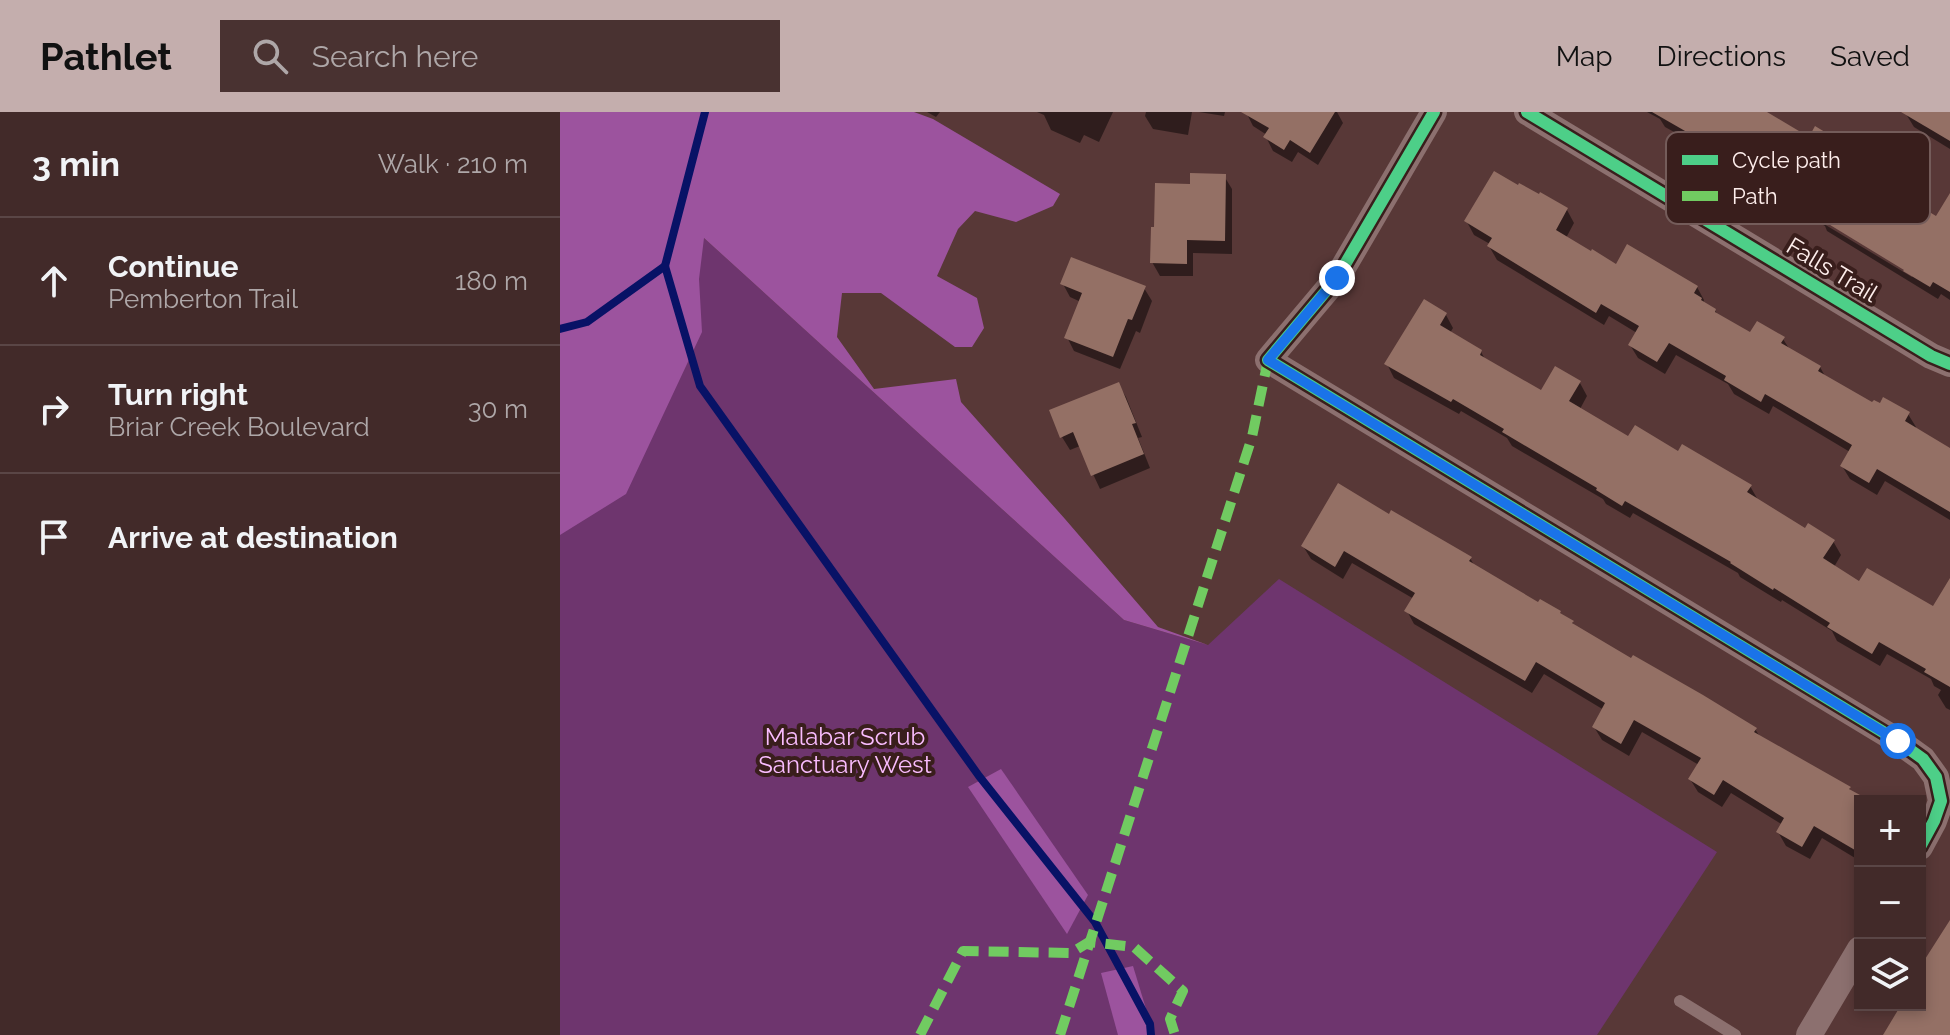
<!DOCTYPE html>
<html lang="en">
<head>
<meta charset="utf-8">
<style>
	body { margin:0; font-family:Raleway,sans-serif; background:#493231; color:#f1f3f6 }
	.controls { position:absolute; right:24px; bottom:24px; display:grid; overflow:hidden; border-radius:0px; box-shadow:0 4px 12px #0003 }
	.controls button { width:72px; height:72px; display:grid; place-items:center; padding:0; border:0; border-bottom:2px solid #5a4646; background:#422a29; color:#f1f3f6; font:40px sans-serif }
	.stop { position:absolute; width:24px; height:24px; margin:-18px; border:6px solid #1a73e8; border-radius:50%; background:#fff }
	.stop.end { background:#1a73e8; border-color:#fff; box-shadow:0 2px 8px #0008 }
	.list { margin:0; padding:0; list-style:none }
	h2 { display:flex; justify-content:space-between; align-items:center; height:104px; margin:0; padding:0 32px; font-size:34px }
	h2 small { font-size:26px; font-weight:400; color:#aea7a8 }
	.list li { display:grid; grid-template-columns:52px 1fr auto; gap:24px; align-items:center; box-sizing:border-box; height:128px; padding:0 32px; border-top:2px solid #5a4646 }
	.list b { display:block; font-size:30px; white-space:nowrap }
	.list p { margin:0; font-size:26px; white-space:nowrap; color:#aea7a8 }
	.list em { font-size:26px; font-style:normal; color:#aea7a8 }
	.icon { flex:none; width:44px; height:44px; fill:none; stroke:currentColor; stroke-width:2; stroke-linecap:round; stroke-linejoin:round }
	.map { position:relative; flex:none; width:1390px; height:923px; overflow:hidden }
	header { display:flex; align-items:center; gap:48px; box-sizing:border-box; height:112px; padding:0 40px; background:#c4aead; color:#111 }
	header strong { font-size:38px }
	nav { display:flex; gap:44px; margin-inline-start:auto; font-size:28px }
	.search { width:560px; height:72px; background:#493231; display:flex; align-items:center; gap:20px; box-sizing:border-box; padding:0 28px; border-radius:0px; color:#aea7a8; font-size:30px }
	main { display:flex }
	aside { flex:1; background:#422a29 }
	.map>svg:first-child { display:block }
</style>
</head>
<body>
<header>
<strong>Pathlet</strong>
<div class="search"><svg class="icon" aria-label="search" viewBox="0 0 24 24"><circle cx="10" cy="10" r="6"/><path d="M15 15l6 6"/></svg>Search here</div>
<nav><a>Map</a><a>Directions</a><a>Saved</a></nav>
</header>
<main>
<aside>
<h2>3 min<small>Walk · 210 m</small></h2>
<ul class="list">
<li><svg class="icon" aria-label="ahead" viewBox="0 0 24 24"><path d="M12 20V5M6 11l6-6 6 6"/></svg><div><b>Continue</b><p>Pemberton Trail</p></div><em>180 m</em></li>
<li><svg class="icon" aria-label="right" viewBox="0 0 24 24"><path d="M7 20v-9h11M14 6l5 5-5 5"/></svg><div><b>Turn right</b><p>Briar Creek Boulevard</p></div><em>30 m</em></li>
<li><svg class="icon" aria-label="arrive" viewBox="0 0 24 24"><path d="M6 21V4h12l-3 4 3 4H6"/></svg><div><b>Arrive at destination</b></div></li>
</ul>
</aside>
<div class="map">
<svg width="1390" height="923" viewBox="0 0 1390 923">
	<rect width="100%" height="100%" fill="#583837"/>
	<!-- green -->
	<path fill="#6e356e" d="M67 56 564 508 648 533 719 467 1157 740 1037 923H0V166Z"/>
	<!-- forest -->
	<g fill="#9c539e">
		<path d="M0 0H354L373 7 500 82 493 94 456 110 415 99 398 117 377 164 417 186 424 216 412 235H395L321 181H282L277 225 314 277 396 267 401 290 505 407 598 515 648 533 564 508 144 126 139 167 142 220 66 382 0 423Z"/>
		<path d="M441 657 528 783 507 822 408 675Z"/>
		<path d="M573 854 594 923H558L541 861Z"/>
	</g>
	<!-- shadow -->
	<g fill="#0007" fill-rule="evenodd">
		<path d="M367 0H380L376 5Z"/>
		<path d="M477 0H553L539 30 524 23 520 31 491 18 484 3Z"/>
		<path d="M586 0H632L628 23 593 17 585 4Z"/>
		<path d="M639 0H665L664 4Z"/>
		<path d="M686 0H777L783 11 758 53 738 40 732 50 713 39 706 25 707 23 693 14Z"/>
		<path d="M1087 0H1203L1249 28 1336 54 1344 67 1335 82 1377 107 1390 90V188L1381 182 1378 187 1267 119 1265 114 1225 91 1217 77 1168 47 1163 55 1139 41 1134 31 1105 15 1100 7ZM1259 104 1354 161 1352 165 1259 109Z"/>
		<path d="M1347 0H1390V37L1354 15 1346 2Z"/>
		<path d="M664 64 672 77V142L633 141V164H600L592 150 641 74Z"/>
		<path d="M1007 98 1014 111 1006 126 1056 154 1137 175 1144 188 1143 192 1155 198 1158 204 1191 223 1223 227 1230 238 1260 255 1266 266 1313 293 1348 302 1356 315 1355 317 1390 338V408L1325 369 1317 383 1290 367 1282 354 1290 340 1213 294 1209 302 1174 282 1168 272 1116 243 1105 262 1078 246 1070 233 1077 221 1049 204 1044 213 937 148 929 134 930 132 914 123 907 110Z"/>
		<path d="M503 172 584 176 592 189 580 221 576 219 560 257 514 239 507 225 521 190 510 185Z"/>
		<path d="M886 203 893 216 890 221 921 240 926 249 981 281 1020 271 1027 284 1020 297 1069 327 1119 341 1190 374 1198 388 1246 419 1273 429 1281 443 1274 455 1300 471 1373 497H1390V598L1386 596 1378 583 1381 578 1374 574 1371 567 1327 542 1320 554 1277 529 1272 519 1222 488 1221 490 1180 465 1178 461 1073 401 1070 406 1046 392 1043 387 952 334 947 326 901 299 899 302 834 266 827 252Z"/>
		<path d="M558 272 566 285 582 325 578 326 590 356 540 377 520 334 510 338 502 325Z"/>
		<path d="M830 405 910 446 915 455 1012 510 1016 516 1195 617 1200 625 1289 676 1291 680 1304 689H1300V749L1262 726 1250 747 1226 734 1218 720 1223 713 1171 681 1162 695 1138 680 1130 667 1139 653 1082 620 1069 644 1042 628 1034 615 1044 598 984 562 972 581 854 512 847 499 854 487 792 451 783 467 751 447 743 434Z"/>
	</g>
	<g fill="none" stroke-linecap="round" stroke-linejoin="round">
		<!-- stream -->
		<g stroke="#081266" stroke-width="8">
			<path d="M145 0 105 154 140 274 419 664 535 810 590 912 591 923"/>
			<path d="M0 217 27 210 105 154"/>
		</g>
	</g>
	<!-- building -->
	<g fill="#947065">
		<path d="M681 0H775L750 41 730 28 724 38 703 25 709 16Z"/>
		<path d="M1092 0H1207L1249 25 1255 14 1301 42 1306 33 1338 52 1325 73 1376 104 1390 81V180L1373 170 1370 175 1343 159 1344 158 1257 105 1259 103 1215 77 1219 71 1160 35 1156 43 1129 27 1132 23Z"/>
		<path d="M1341 0H1390V29Z"/>
		<path d="M934 59 958 73 959 71 979 82 980 80 1008 96 996 118 1031 139 1032 137 1056 152 1067 132 1138 174 1134 181 1142 186 1141 188 1156 197 1155 200 1190 220 1197 209 1225 225 1221 231 1261 254 1258 259 1312 290 1314 288 1320 291 1323 285 1350 300 1345 309 1390 336V400L1317 357 1309 371 1280 354 1292 333 1205 282 1201 290 1164 268 1166 264 1109 231 1097 250 1068 233 1079 214 1041 192 1036 201 927 134 932 126 904 109Z"/>
		<path d="M630 61 666 62 665 129 627 128V152L590 151 591 115H594L595 71 630 72Z"/>
		<path d="M511 145 586 174 572 208 568 207 553 245 504 226 522 181 500 172Z"/>
		<path d="M864 187 887 201 880 213 922 238 920 243 981 278 995 254 1021 269 1009 289 1068 324 1075 313 1118 339 1122 332 1192 373 1187 380 1245 416 1248 411 1275 428 1263 446 1299 469 1307 456 1373 494 1390 466V575L1364 560 1366 557 1319 530 1312 542 1267 515 1270 511 1214 476 1213 478 1170 451 1171 450 1065 389 1062 394 1036 378 1037 376 942 320 944 317 893 287 891 290 824 252Z"/>
		<path d="M559 270 576 311 572 312 584 342 531 364 513 320 500 326 489 298Z"/>
		<path d="M778 371 829 402 831 398 912 445 909 449 978 490 980 487 1001 499 1000 501 1014 509 1012 511 1071 546 1073 543 1143 583 1197 616 1194 620 1291 675 1289 677 1300 683V741L1254 714 1242 735 1216 720 1224 706 1163 668 1154 683 1128 667 1141 646 1074 608 1061 632 1032 615 1045 591 976 550 965 569 844 499 855 481 784 439 775 455 741 434Z"/>
		<path d="M1390 808V923H1323L1341 893H1360V855Z"/>
	</g>
	<g fill="none" stroke-linecap="round" stroke-linejoin="round">
		<!-- lane -->
		<path stroke="#8c706f" stroke-width="12" d="M1120 889 1175 923"/>
		<!-- street -->
		<g stroke="#8c706f" stroke-width="26">
			<path d="M874 0 777 166 708 248 1338 629 1363 647 1376 665 1381 689 1374 709 1360 735"/>
			<path d="M967 0 1371 244 1390 252"/>
			<path d="M1249 923 1300 837"/>
		</g>
		<!-- quiet -->
		<g stroke="#71cb61" stroke-width="10" stroke-dasharray="20 10" stroke-linecap="butt">
			<path d="M360 923 403 839 511 841 529 830 574 835 623 879 610 907 615 923"/>
			<path d="M500 923 692 325 708 248"/>
		</g>
		<defs>
			<g id="cycleway">
				<path d="M874 0 777 166 708 248 1338 629 1363 647 1376 665 1381 689 1374 709 1360 735"/>
				<path d="M967 0 1371 244 1390 252"/>
			</g>
		</defs>
		<!-- cycleway casing -->
		<use href="#cycleway" stroke="#391e1c" stroke-width="17"/>
		<!-- cycleway -->
		<use href="#cycleway" stroke="#4dcf88" stroke-width="12"/>
	</g>
	<g fill="none" stroke-linecap="round" stroke-linejoin="round">
		<!-- route -->
		<path stroke="#1a73e8" stroke-width="10" d="M777 166 708 248 1338 629"/>
	</g>
	<g text-anchor="middle" stroke-width="8" stroke-linejoin="round" paint-order="stroke">
		<!-- street labels -->
		<g font-size="24" fill="#feeeec" stroke="#391e1c">
			<text transform="translate(1272 158) rotate(31)" y="8">Falls Trail</text>
		</g>
		<!-- park labels -->
		<g font-size="24" fill="#f9bcfe" stroke="#391e1c">
			<text x="285" y="633">Malabar Scrub<tspan x="285" dy="28">Sanctuary West</tspan></text>
		</g>
	</g>
	<!-- legend -->
	<rect x="1106" y="20" width="264" height="92" rx="12" fill="#391e1c" stroke="#745c5a" stroke-width="2"/>
	<rect x="1122" y="43" width="36" height="10" fill="#4dcf88"/>
	<rect x="1122" y="79" width="36" height="10" fill="#71cb61"/>
	<g font-size="22" fill="#feeeec">
		<text x="1172" y="56">Cycle path</text>
		<text x="1172" y="92">Path</text>
	</g>
</svg>
<div class="controls">
<button>+</button>
<button>−</button>
<button><svg class="icon" aria-label="layers" viewBox="0 0 24 24"><path d="M12 4l9 5-9 5-9-5zM3 14l9 5 9-5"/></svg></button>
</div>
<div class="stop" style="left:1338px;top:629px"></div>
<div class="stop end" style="left:777px;top:166px"></div>
</div>
</main>
</body>
</html>
